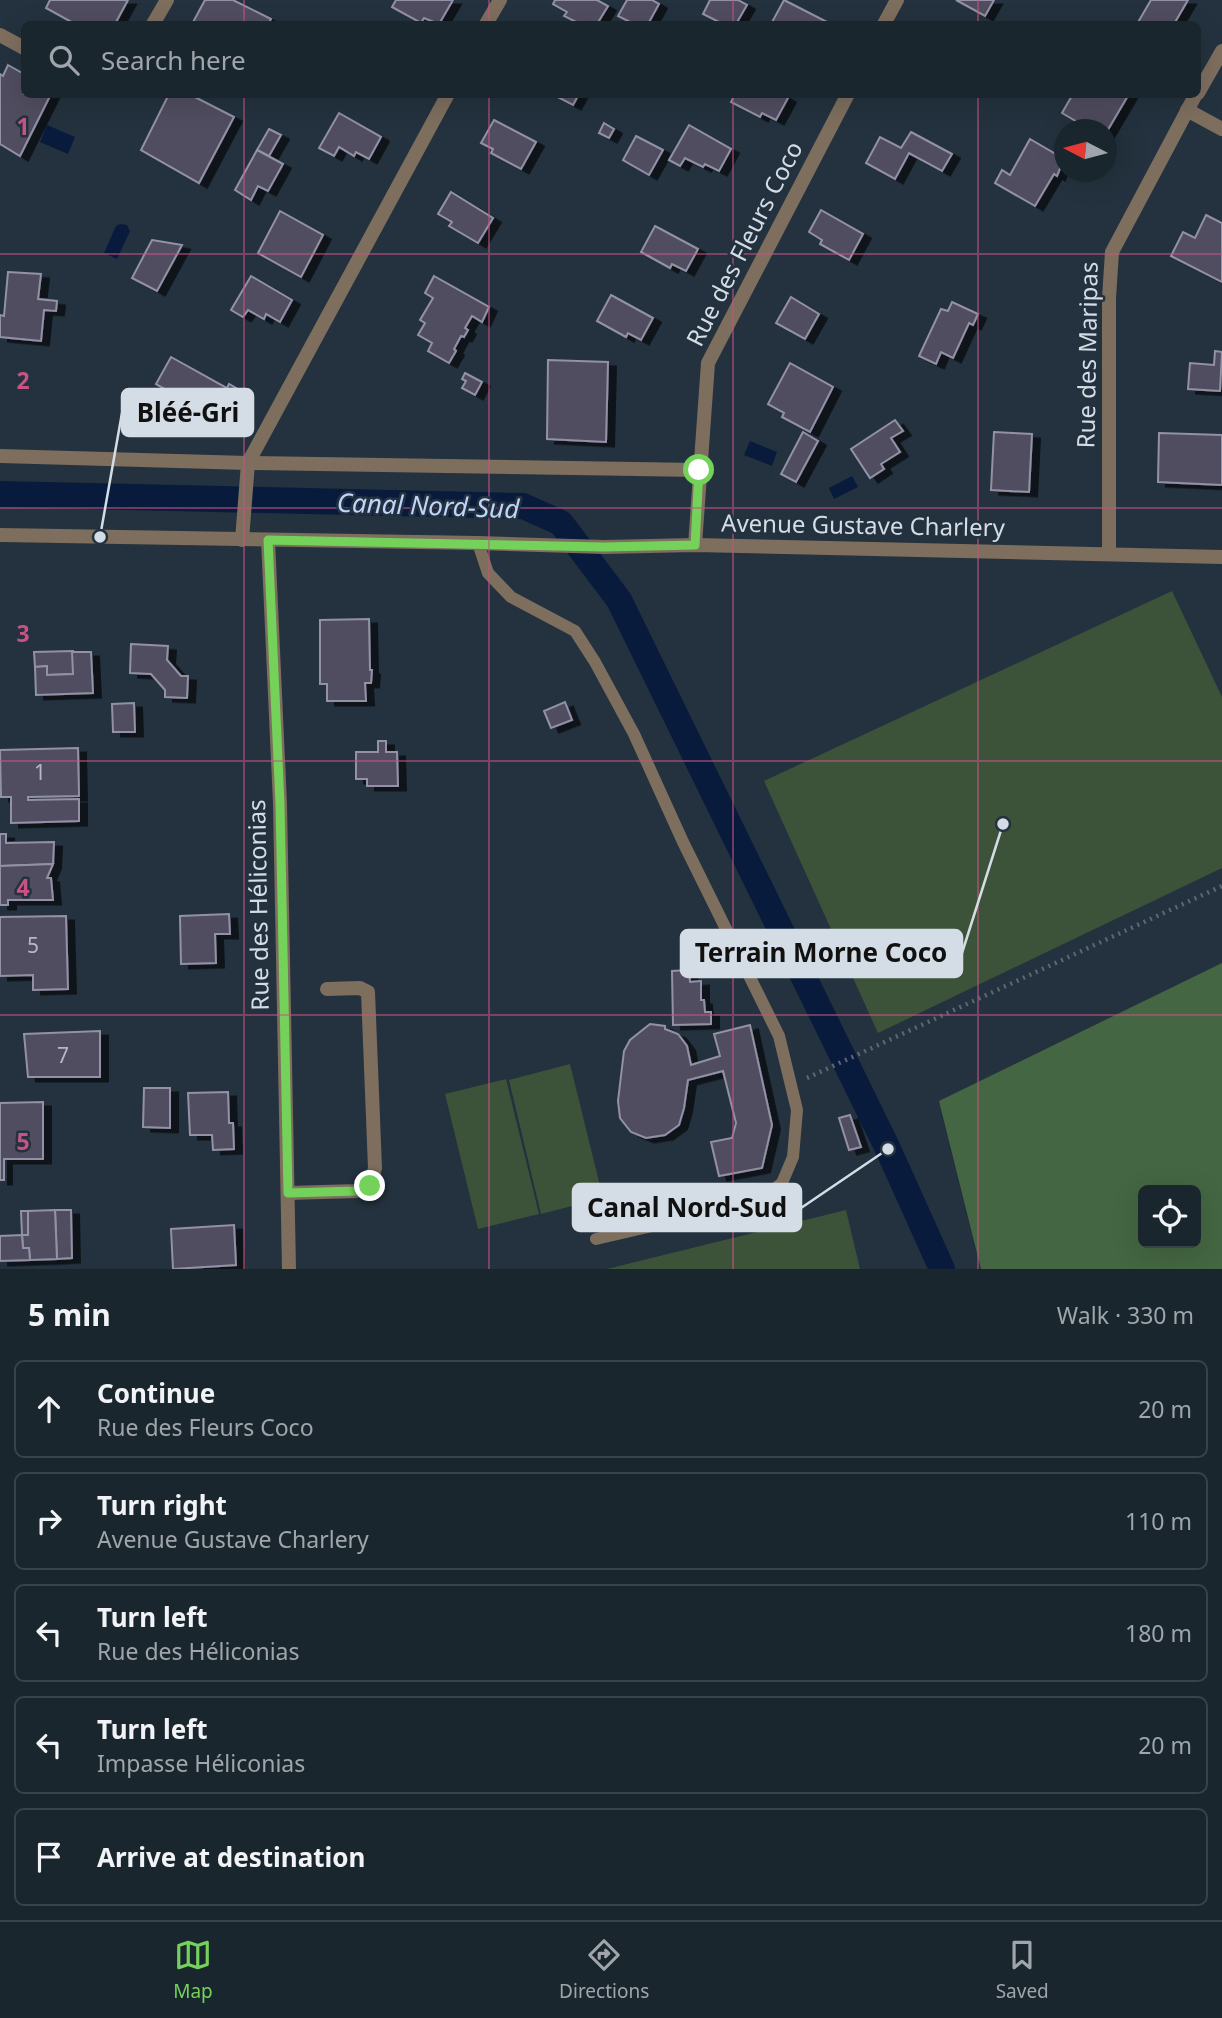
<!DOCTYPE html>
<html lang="en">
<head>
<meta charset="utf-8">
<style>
	body { margin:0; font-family:"Noto Sans",sans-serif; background:#232e36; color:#f1f3f6 }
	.controls { position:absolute; right:21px; bottom:21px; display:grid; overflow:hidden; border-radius:10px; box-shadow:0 7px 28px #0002 }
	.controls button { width:63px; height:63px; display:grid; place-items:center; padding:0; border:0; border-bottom:2px solid #38434a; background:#1a262e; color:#f1f3f6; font:35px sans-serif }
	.compass { position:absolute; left:1054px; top:119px; width:63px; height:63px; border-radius:50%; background:#1a262e; box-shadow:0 7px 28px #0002; rotate:276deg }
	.stop { position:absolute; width:21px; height:21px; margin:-16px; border:5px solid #74d25b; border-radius:50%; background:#fff }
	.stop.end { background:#74d25b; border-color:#fff; box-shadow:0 2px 7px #0008 }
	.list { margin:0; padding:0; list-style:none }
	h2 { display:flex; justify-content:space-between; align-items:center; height:91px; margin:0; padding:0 28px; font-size:30px }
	h2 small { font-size:23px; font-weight:400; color:#9fa5aa }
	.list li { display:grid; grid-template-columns:46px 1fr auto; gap:21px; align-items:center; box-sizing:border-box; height:98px; margin:0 14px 14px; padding:0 14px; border:2px solid #38434a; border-radius:10px }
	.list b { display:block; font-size:26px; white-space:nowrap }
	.list p { margin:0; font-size:23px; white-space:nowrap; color:#9fa5aa }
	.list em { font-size:23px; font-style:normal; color:#9fa5aa }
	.icon { flex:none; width:38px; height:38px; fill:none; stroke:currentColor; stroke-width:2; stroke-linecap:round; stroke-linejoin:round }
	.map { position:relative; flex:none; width:1222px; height:1269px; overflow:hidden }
	.search { position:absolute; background:#1a262e; box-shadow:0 7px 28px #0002; left:21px; right:21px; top:21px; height:77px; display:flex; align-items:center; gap:18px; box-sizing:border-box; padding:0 24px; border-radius:10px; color:#9fa5aa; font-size:26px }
	.sheet { height:651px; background:#1a262e }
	nav { display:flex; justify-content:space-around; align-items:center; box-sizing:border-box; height:98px; border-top:2px solid #38434a; background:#1a262e; font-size:19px; color:#9fa5aa }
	nav a { display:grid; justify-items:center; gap:4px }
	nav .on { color:#74d25b }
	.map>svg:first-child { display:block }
</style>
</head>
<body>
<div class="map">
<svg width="1222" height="1269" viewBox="0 0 1222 1269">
	<defs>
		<filter id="shadow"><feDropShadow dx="8" dy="4.5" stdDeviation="0" flood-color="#0009"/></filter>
	</defs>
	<rect width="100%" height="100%" fill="#23323e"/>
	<!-- green -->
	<g fill="#3c533a">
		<path d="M1172 591 1222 697V868L878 1033 764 781Z"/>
		<path d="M570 1064 603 1198 541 1214 509 1080Z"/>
		<path d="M506 1079 539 1214 478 1229 445 1094Z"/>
		<path d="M846 1210 860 1269H607Z"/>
	</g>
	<!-- forest -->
	<path fill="#446642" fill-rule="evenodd" d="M1222 963V1269H981L939 1101ZM1143 1190H1196V1243H1143Z"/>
	<!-- water -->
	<g fill="#091b3c">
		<path d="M47 125 75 137 68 154 40 142Z"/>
		<path d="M120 224 127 225 130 231 117 259 104 253 116 226Z"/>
		<path d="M750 441 777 452 772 466 744 455Z"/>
		<path d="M852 476 858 487 834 499 829 488Z"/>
	</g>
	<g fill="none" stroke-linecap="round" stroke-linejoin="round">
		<!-- canal -->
		<path stroke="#091b3c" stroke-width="26" d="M0 494 523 506 561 523 619 600 888 1149 942 1269"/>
	</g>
	<!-- building -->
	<g fill="#4f4d5f" stroke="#9391a5" stroke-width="2" filter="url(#shadow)">
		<path d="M50 0H128L115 24H75L46 8Z"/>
		<path d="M205 0H233L271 19 268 24H192Z"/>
		<path d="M396 0H453L439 24 424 18 421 23 392 7Z"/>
		<path d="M555 0H597L608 6 597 24H580L564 16 567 12 553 4Z"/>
		<path d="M627 0H652L659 4 648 24H634L618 16Z"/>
		<path d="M710 0H738L747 5 736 24H723L703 14Z"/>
		<path d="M784 0 827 22 826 24H771Z"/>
		<path d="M956 0H994L985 16Z"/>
		<path d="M1151 0H1188L1174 24H1137Z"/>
		<path d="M8 65 24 74V94H51L20 156 0 144V74L3 76Z"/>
		<path d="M169 94H189L234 117 199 183 141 150Z"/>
		<path d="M552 94H579L573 105Z"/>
		<path d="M735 94H781L788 98 776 120 762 113 760 117 731 102Z"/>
		<path d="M1073 94H1129L1106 133V130H1091L1062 113Z"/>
		<path d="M339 113 381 137 369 159 356 152 354 156 339 147 334 156 319 148Z"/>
		<path d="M494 120 536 142 521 169 491 153 493 149 481 143Z"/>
		<path d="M604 123 614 129 609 138 599 133Z"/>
		<path d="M689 125 731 149 719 171 705 164 703 167 685 158 680 166 669 160Z"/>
		<path d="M269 129 281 135 269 156 257 150Z"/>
		<path d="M911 132 952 154 942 171 909 153 895 179 866 163 880 137 901 148Z"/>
		<path d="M636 136 663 150 649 175 623 160Z"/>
		<path d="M1030 139 1064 159 1057 176 1054 174 1035 206 995 183 1002 170 1010 175Z"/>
		<path d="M257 150 283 164 268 191 258 186 251 200 235 190Z"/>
		<path d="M451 192 493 218 478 243 449 226 452 222 438 214Z"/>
		<path d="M821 210 863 234 849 260 820 244 822 240 809 232Z"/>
		<path d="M280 211 323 235 301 277 258 253Z"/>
		<path d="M1206 215 1222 223V282L1171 256 1183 232 1195 238Z"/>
		<path d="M655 226 698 249 686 271 672 264 670 268 641 252Z"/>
		<path d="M152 240 182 245 157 291 132 278Z"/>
		<path d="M8 272 41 274 38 299 57 301 56 311 44 310 41 341 0 337V315L4 316Z"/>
		<path d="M251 276 292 300 280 322 266 314 264 319 248 310 243 317 231 310Z"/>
		<path d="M434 276 489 307 482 322 472 316 465 328 468 330 464 337 461 336 454 349 456 351 449 363 428 351 432 343 418 335 425 323 420 320 433 298 425 293Z"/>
		<path d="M611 295 653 318 641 340 628 333 626 337 597 321Z"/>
		<path d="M791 297 819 314 805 339 776 323Z"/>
		<path d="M952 302 978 314 973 325 969 323 953 358 941 352 936 364 919 356 941 309 948 311Z"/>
		<path d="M1215 351 1222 352 1220 391 1188 389 1190 363 1214 365Z"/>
		<path d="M171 357 227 388 229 384 243 392 221 430 208 423 212 415 156 384Z"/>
		<path d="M548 360 608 362 606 442 547 439Z"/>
		<path d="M790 363 833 387 810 432 782 417 784 413 768 404Z"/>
		<path d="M465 373 482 382 475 395 462 388 466 381 462 379Z"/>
		<path d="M895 420 903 431 891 438 900 452 881 464 884 469 870 478 851 449Z"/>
		<path d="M803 432 818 441 796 482 781 474Z"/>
		<path d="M994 432 1032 434 1029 492 991 490Z"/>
		<path d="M1159 433 1222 435V485L1158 482Z"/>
		<path d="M369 619 370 670H372L371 683H365L366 701H327V684H320V620Z"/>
		<path d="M131 644 168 646 167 660 181 676H188L187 698 165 697V690L151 674 130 673Z"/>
		<path d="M73 651V674L47 675V666L35 667 34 652Z"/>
		<path d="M72 652H91L93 693 36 695 35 667 47 666V675L73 674Z"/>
		<path d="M565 702 572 720 551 728 544 711Z"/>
		<path d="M134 703 135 732H113L112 704Z"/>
		<path d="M378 741H386V752H397L398 786H367V779H356V752H378Z"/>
		<path d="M78 748 79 796 28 797V800L79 799V821L11 823V797H1L0 750Z"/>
		<path d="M0 834H6V843L54 842 53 864 0 866Z"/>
		<path d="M53 864 47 878H51L53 900H8V905H0V866Z"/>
		<path d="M229 914 230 934H215L216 963 181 964 180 916Z"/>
		<path d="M66 916 68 989 33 990V975L0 976V917Z"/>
		<path d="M689 970 690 982 701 981V1000H704L705 1012H711V1024L673 1025 672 971Z"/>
		<path d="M650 1024 665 1026V1029L678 1034 687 1046 691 1065 720 1056 714 1034 750 1025 772 1125 762 1168 719 1176 711 1142 732 1138 736 1123 723 1071 688 1080 684 1108 679 1125 665 1135 646 1138 631 1132 620 1118 618 1101 624 1051 630 1040Z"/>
		<path d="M100 1031V1077H28L24 1034Z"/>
		<path d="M144 1088H170V1128L143 1127Z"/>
		<path d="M228 1092 229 1123H233L234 1149 213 1150 212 1135H190L188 1093Z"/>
		<path d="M43 1102V1159H4V1180H0V1103Z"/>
		<path d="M850 1115 861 1147 849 1150 839 1118Z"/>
		<path d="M55 1210H71L72 1258 57 1259Z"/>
		<path d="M55 1210 57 1259 30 1260 29 1248H23L22 1235H28V1211Z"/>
		<path d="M21 1211H28V1235H22Z"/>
		<path d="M234 1225 236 1265 173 1269 171 1229Z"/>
		<path d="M22 1235 23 1248H29L30 1260 0 1261V1236Z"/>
	</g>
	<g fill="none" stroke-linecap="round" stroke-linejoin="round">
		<!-- path -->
		<path stroke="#5b6873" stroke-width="4.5" stroke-dasharray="2 5" stroke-linecap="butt" d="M807 1078 1222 886"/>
		<!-- lane -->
		<path stroke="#7d6e5e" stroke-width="12" d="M478 543 488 573 511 597 575 631 595 662 634 734 683 842 779 1036 797 1110 793 1157 782 1183 760 1201 596 1239"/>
		<!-- street -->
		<g stroke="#7d6e5e" stroke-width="14">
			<path d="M153 24 167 0"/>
			<path d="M486 24 500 0"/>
			<path d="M884 24 897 0"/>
			<path d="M0 35 24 48"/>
			<path d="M1198 93 1222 51"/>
			<path d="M1187 110 1222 129"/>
			<path d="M0 456 248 463 699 470"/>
			<path d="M0 535 478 543 604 547 695 545 1222 557"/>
			<path d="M242 540 248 463 448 94"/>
			<path d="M268 540 280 804 289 1269"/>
			<path d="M695 545 708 363 848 94"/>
			<path d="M1109 554V298L1112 252 1196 94"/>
			<path d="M288 1193 357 1191 370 1186 375 1168 368 992 360 988 327 989"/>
		</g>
	</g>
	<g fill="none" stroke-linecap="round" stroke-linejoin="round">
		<!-- route -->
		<path stroke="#74d25b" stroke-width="9" d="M370 1186 357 1191 288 1193 280 804 268 540 604 547 695 545 699 470"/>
	</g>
	<!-- grid -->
	<path fill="none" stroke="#c75384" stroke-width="2" stroke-opacity="0.55" d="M244 0V24M489 0V24M733 0V24M978 0V24M244 94V1269M489 94V1269M733 94V1269M978 94V1269M0 254H1222M0 508H1222M0 761H1222M0 1015H1222"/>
	<g text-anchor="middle" stroke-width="5" stroke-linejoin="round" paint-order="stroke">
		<!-- number labels -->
		<g font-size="21" fill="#b3b9c4">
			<text x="40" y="780">1</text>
			<text x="33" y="953">5</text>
			<text x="63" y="1063">7</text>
		</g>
		<!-- street labels -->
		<g font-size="24" fill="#d4dde5" stroke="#23323e">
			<text transform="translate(745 244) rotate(-63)" y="8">Rue des Fleurs Coco</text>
			<text transform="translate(1088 355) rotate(-89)" y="8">Rue des Maripas</text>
			<text transform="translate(863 526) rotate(1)" y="8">Avenue Gustave Charlery</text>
			<text transform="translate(259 905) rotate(-91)" y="8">Rue des Héliconias</text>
		</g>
		<!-- water labels -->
		<g font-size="26" font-style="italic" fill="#bfd5fb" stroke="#23323e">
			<text transform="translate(428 506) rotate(2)" y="9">Canal Nord-Sud</text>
		</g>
	</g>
	<g font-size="23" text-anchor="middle" font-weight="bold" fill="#c75384" stroke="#23323e" stroke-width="5" stroke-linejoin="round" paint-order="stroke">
		<text x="23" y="135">1</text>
		<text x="23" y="389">2</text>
		<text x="23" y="642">3</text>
		<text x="23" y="896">4</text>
		<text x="23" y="1150">5</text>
	</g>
	<!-- callouts -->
	<path fill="none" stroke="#d4dde5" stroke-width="2.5" d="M100 537L122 413M1003 824L962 953M888 1149L801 1208"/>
	<g fill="#d4dde5" stroke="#23323e" stroke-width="2.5">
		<circle cx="100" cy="537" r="7"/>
		<circle cx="1003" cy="824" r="7"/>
		<circle cx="888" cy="1149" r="7"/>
	</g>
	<g fill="#d4dde5" stroke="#d4dde5" stroke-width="2.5">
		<rect x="122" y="389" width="131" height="47" rx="7"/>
		<rect x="681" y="930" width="281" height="47" rx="7"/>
		<rect x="573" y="1184" width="228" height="47" rx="7"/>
	</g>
	<g font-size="26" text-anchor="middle" font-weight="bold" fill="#111">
		<text x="188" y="422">Bléé-Gri</text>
		<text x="821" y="962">Terrain Morne Coco</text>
		<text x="687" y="1217">Canal Nord-Sud</text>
	</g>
</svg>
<div class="controls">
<button><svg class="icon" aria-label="locate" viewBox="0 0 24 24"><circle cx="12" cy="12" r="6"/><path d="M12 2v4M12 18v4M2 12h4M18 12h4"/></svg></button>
</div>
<svg class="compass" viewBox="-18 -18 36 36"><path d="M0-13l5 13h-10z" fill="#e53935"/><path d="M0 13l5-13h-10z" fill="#9fa5aa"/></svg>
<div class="stop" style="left:699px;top:470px"></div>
<div class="stop end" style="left:370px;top:1186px"></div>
<div class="search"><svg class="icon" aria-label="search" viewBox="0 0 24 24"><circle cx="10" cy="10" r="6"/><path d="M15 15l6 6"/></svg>Search here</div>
</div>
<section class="sheet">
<h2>5 min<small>Walk · 330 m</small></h2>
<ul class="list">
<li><svg class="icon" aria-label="ahead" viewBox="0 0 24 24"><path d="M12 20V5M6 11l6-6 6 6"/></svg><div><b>Continue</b><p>Rue des Fleurs Coco</p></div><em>20 m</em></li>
<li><svg class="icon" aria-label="right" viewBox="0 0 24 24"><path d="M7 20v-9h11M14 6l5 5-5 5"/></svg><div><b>Turn right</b><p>Avenue Gustave Charlery</p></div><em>110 m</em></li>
<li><svg class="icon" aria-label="left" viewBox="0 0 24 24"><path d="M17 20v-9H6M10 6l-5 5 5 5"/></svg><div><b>Turn left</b><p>Rue des Héliconias</p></div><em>180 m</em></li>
<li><svg class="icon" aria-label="left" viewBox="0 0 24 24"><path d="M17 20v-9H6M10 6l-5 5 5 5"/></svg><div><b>Turn left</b><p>Impasse Héliconias</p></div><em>20 m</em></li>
<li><svg class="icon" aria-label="arrive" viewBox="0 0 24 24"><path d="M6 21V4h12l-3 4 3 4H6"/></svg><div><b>Arrive at destination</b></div></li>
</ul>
</section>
<nav>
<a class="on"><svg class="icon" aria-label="map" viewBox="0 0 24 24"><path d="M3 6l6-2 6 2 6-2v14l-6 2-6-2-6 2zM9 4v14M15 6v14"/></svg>Map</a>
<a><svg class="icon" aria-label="directions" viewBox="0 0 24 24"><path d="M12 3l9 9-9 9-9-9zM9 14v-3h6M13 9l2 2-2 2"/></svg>Directions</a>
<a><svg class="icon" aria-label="saved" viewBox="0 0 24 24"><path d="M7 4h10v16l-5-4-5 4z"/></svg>Saved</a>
</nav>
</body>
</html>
